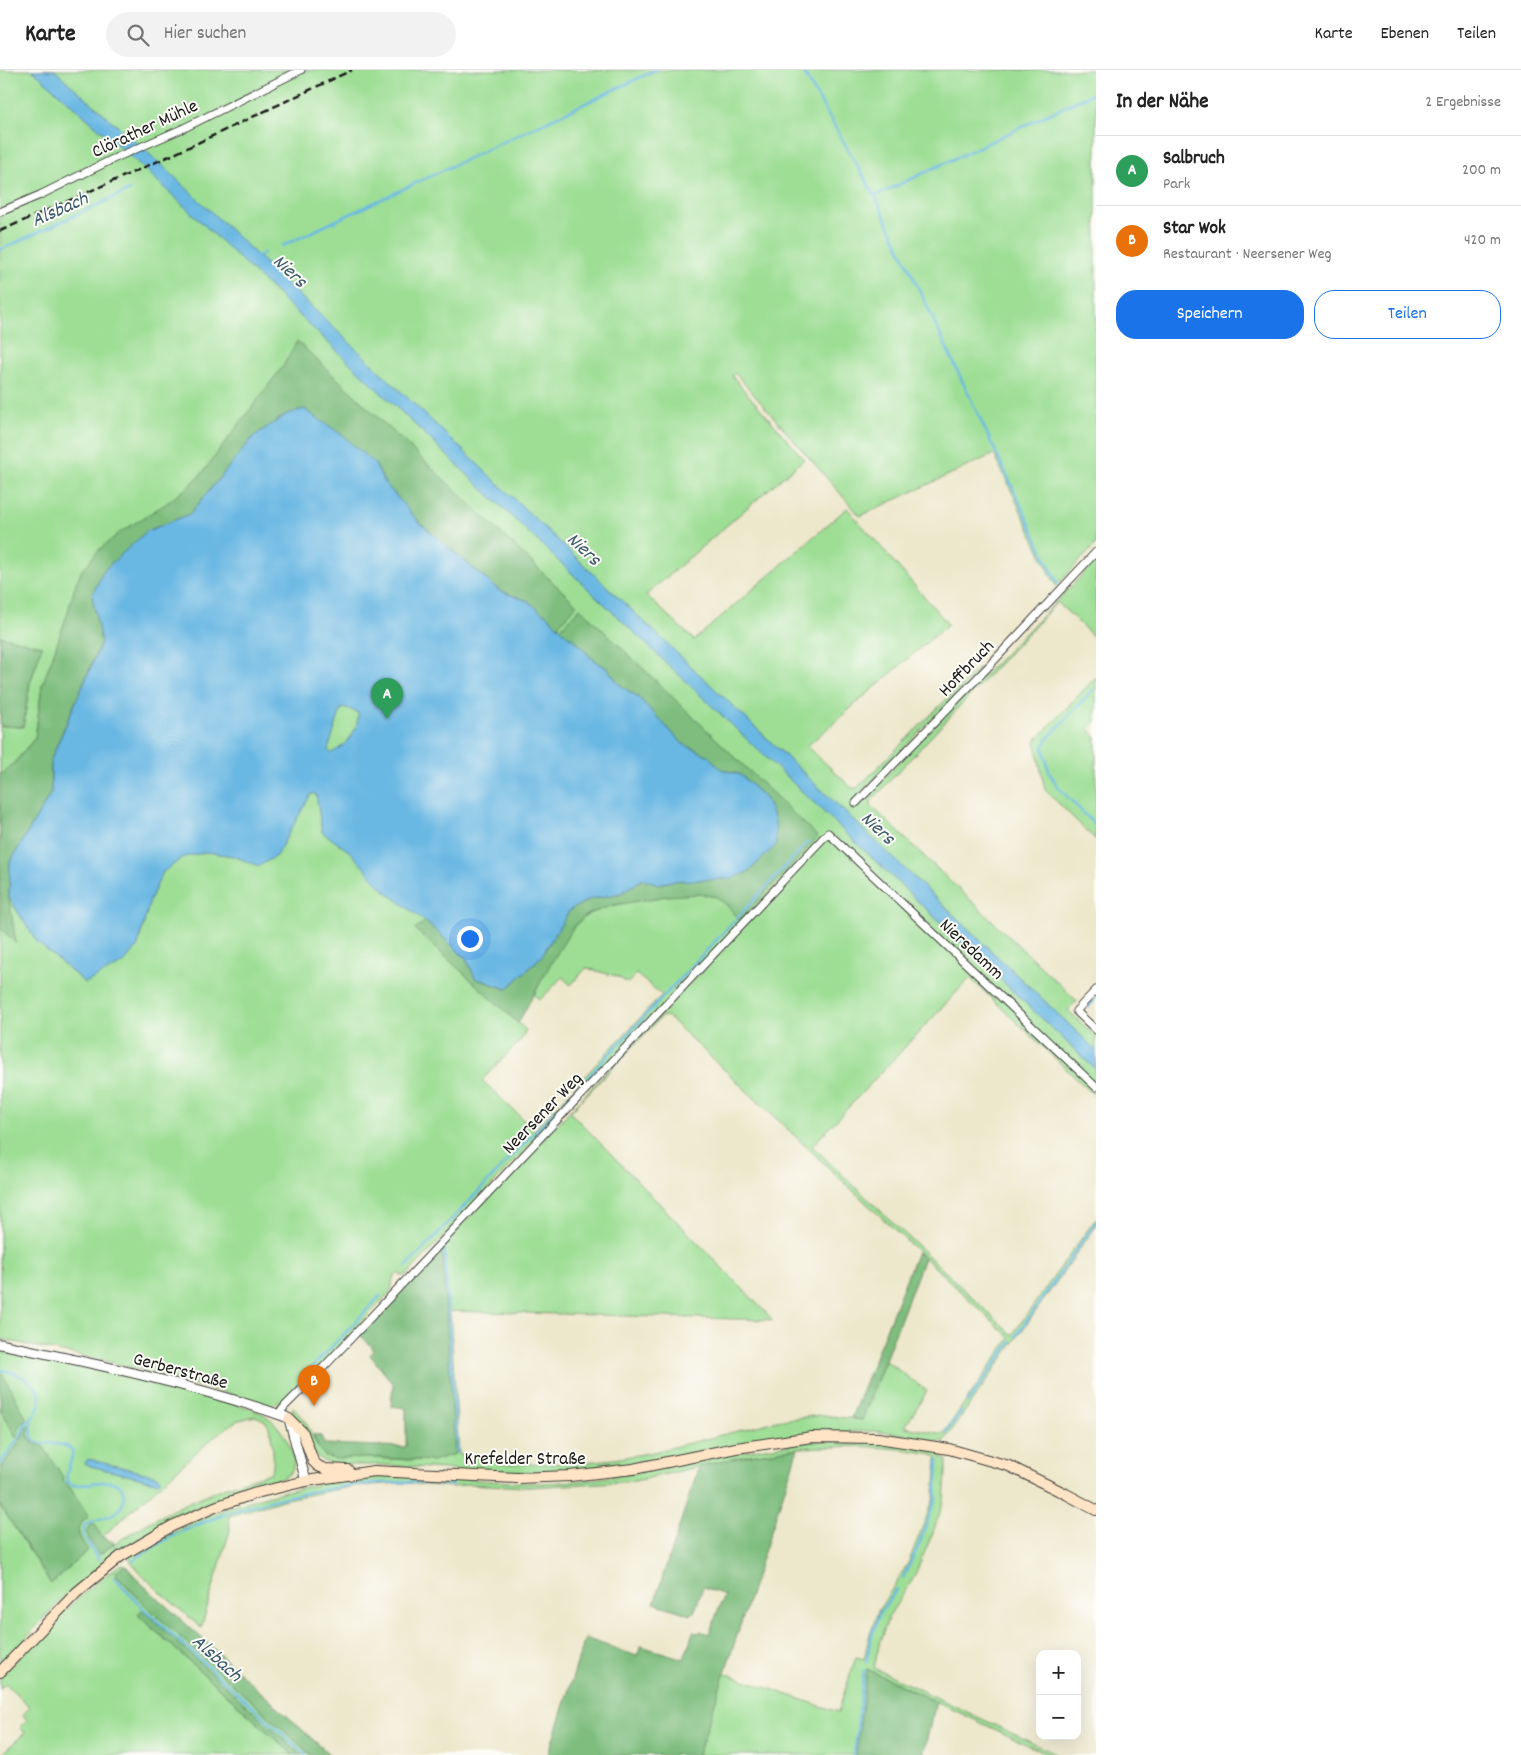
<!DOCTYPE html>
<html lang="de">
<head>
<meta charset="utf-8">
<style>
	body { margin:0; font-family:Dekko,sans-serif; background:#f2f2f2; color:#222 }
	.controls { position:absolute; right:15px; bottom:15px; display:grid; overflow:hidden; border-radius:10px; box-shadow:0 5px 20px #0002 }
	.controls button { width:45px; height:45px; display:grid; place-items:center; padding:0; border:0; border-bottom:1px solid #e0e0e0; background:#fff; color:#222; font:25px sans-serif }
	.you { position:absolute; left:469px; top:868px; width:18px; height:18px; margin:-12px; border:4px solid #fff; border-radius:50%; background:#1a73e8; box-shadow:0 0 0 8px #1a73e833 }
	.badge { display:grid; place-items:center; width:32px; height:32px; border-radius:50%; background:#1a73e8; color:#fff; font-size:16px; font-weight:700 }
	.pin { position:absolute; translate:-50% -41px; filter:drop-shadow(0 1px 2px #0008) }
	.pin::after { content:''; position:absolute; top:26px; width:18px; height:15px; background:inherit; clip-path:polygon(0 0,100% 0,50% 100%) }
	.list { margin:0; padding:0; list-style:none }
	h2 { display:flex; justify-content:space-between; align-items:center; height:65px; margin:0; padding:0 20px; font-size:21px }
	h2 small { font-size:16px; font-weight:400; color:#767676 }
	.list li { display:grid; grid-template-columns:32px 1fr auto; gap:15px; align-items:center; box-sizing:border-box; height:70px; padding:0 20px; border-top:1px solid #e0e0e0 }
	.list b { display:block; font-size:19px; white-space:nowrap }
	.list p { margin:0; font-size:16px; white-space:nowrap; color:#767676 }
	.list em { font-size:16px; font-style:normal; color:#767676 }
	.actions { display:flex; gap:10px; padding:15px 20px }
	.actions a { flex:1; padding:11px 0; border:1px solid #1a73e8; border-radius:20px; text-align:center; font-size:18px; color:#1a73e8 }
	.actions .main { background:#1a73e8; color:#fff }
	.icon { flex:none; width:28px; height:28px; fill:none; stroke:currentColor; stroke-width:2; stroke-linecap:round; stroke-linejoin:round }
	.map { position:relative; flex:none; width:1096px; height:1685px; overflow:hidden }
	header { display:flex; align-items:center; gap:30px; box-sizing:border-box; height:70px; padding:0 25px; background:#fff; border-bottom:1px solid #e0e0e0 }
	header strong { font-size:24px }
	nav { display:flex; gap:28px; margin-inline-start:auto; font-size:18px }
	.search { width:350px; height:45px; background:#f2f2f2; display:flex; align-items:center; gap:12px; box-sizing:border-box; padding:0 18px; border-radius:28px; color:#767676; font-size:19px }
	main { display:flex }
	aside { flex:1; background:#fff }
	.map>svg:first-child { display:block }
</style>
</head>
<body>
<header>
<strong>Karte</strong>
<div class="search"><svg class="icon" aria-label="search" viewBox="0 0 24 24"><circle cx="10" cy="10" r="6"/><path d="M15 15l6 6"/></svg>Hier suchen</div>
<nav><a>Karte</a><a>Ebenen</a><a>Teilen</a></nav>
</header>
<main>
<div class="map">
<svg width="1096" height="1685" viewBox="0 0 1096 1685">
	<rect width="100%" height="100%" fill="#fdfcf7"/>
	<filter id="ink" filterUnits="userSpaceOnUse"><feTurbulence type="fractalNoise" baseFrequency=".02" numOctaves="2"/><feDisplacementMap in="SourceGraphic" scale="10" xChannelSelector="R" yChannelSelector="G"/><feConvolveMatrix kernelMatrix="1 2 1 2 8 2 1 2 1" color-interpolation-filters="sRGB"/></filter>
	<filter id="wash" filterUnits="userSpaceOnUse"><feTurbulence type="fractalNoise" baseFrequency=".0096" numOctaves="4" result="noise"/><feDisplacementMap in="SourceGraphic" scale="20" xChannelSelector="R" yChannelSelector="G"/><feGaussianBlur stdDeviation="1.12" result="paint"/><feColorMatrix in="noise" values="0 0 0 0 0 0 0 0 0 0 0 0 0 0 0 0 0 1.4 0 .05"/><feComposite in="paint" operator="in"/></filter>
	<g filter="url(#wash)">
		<rect width="100%" height="100%" fill="#ede7cb"/>
		<!-- green -->
		<g fill="#9dde94" stroke="#5c7d58" fill-rule="evenodd">
			<path d="M0 0H1096V474L1056 516 994 384 860 446 735 303 732 306 804 389 646 525 694 570 847 438 948 554 807 676 852 718H857L979 597V601L859 724 863 729 1096 491V569L1057 532 871 731V736L1077 931 1068 940 1096 967V980L550 463 830 747 1096 1000V1027L970 908 812 1076 1012 1265 1096 1148V1156L944 1371 938 1372 908 1365 872 1361 807 1363 650 1392 579 1402 503 1403 385 1395H339L329 1393 323 1391 315 1384 303 1356 292 1343 293 1337C312 1354 310 1369 325 1386L432 1391 442 1177 359 1264 819 777 824 773 820 769 592 1010H587L584 1007 662 925 636 904 628 913 616 906 586 898 571 915 562 907 540 930 534 925C546 902 565 860 586 846 604 833 697 817 717 827 724 831 730 839 735 846L722 826 700 821 665 825 605 836 585 844 572 856 515 950 526 960 521 970 482 1010 534 1060 581 1011 584 1014 582 1020 408 1204 402 1206 398 1203 393 1208 391 1221 317 1299 283 1331 270 1335 106 1291 0 1269V708L15 695 36 669 42 616 35 668 14 693 0 705V656L23 657 30 613 38 590 0 587ZM667 946 1010 1268 943 1364 905 1357 927 1321 885 1290 862 1350 822 1345 781 1350 654 1382 614 1389 576 1393 498 1394V1392L459 1384 450 1241 773 1250 570 1042 661 947Z"/>
			<path d="M1096 607V651L1089 659 1096 668V770L1045 720 1035 671Z"/>
			<path d="M0 1278C71 1293 142 1308 211 1328 228 1333 252 1337 266 1346 279 1354 297 1381 293 1397 293 1401 289 1403 287 1406 255 1419 221 1427 190 1441 142 1464 98 1495 59 1532 38 1552 21 1576 0 1597V1435L51 1514 80 1467 78 1459 83 1451 67 1415 28 1366 29 1355 27 1356 19 1373 0 1399V1337L16 1367 20 1356 26 1349 2 1304 0 1303ZM255 1346C260 1348 265 1350 268 1355 272 1364 276 1395 271 1403 206 1421 154 1445 99 1485L94 1453 102 1467 209 1371 236 1351Z"/>
			<path d="M816 1371 890 1372 941 1380V1388L947 1390 944 1431 932 1465 913 1509 889 1546 880 1571 874 1598 1058 1685H1049L867 1599 856 1685H698L724 1603 838 1642 856 1587 864 1589 869 1567 878 1541 900 1507 909 1491 934 1428 937 1387 928 1383 899 1379 860 1376 798 1378 750 1385 635 1411 528 1417 468 1414 454 1417 403 1413 355 1416 286 1429 229 1446 230 1460 201 1558C186 1544 134 1502 129 1487 153 1473 177 1459 203 1448 266 1421 340 1407 409 1406 460 1406 511 1416 563 1412 623 1408 682 1394 742 1382 766 1377 791 1375 816 1371Z"/>
			<path d="M121 1494 125 1495 115 1504 146 1536 311 1685H301L142 1541 138 1545 293 1685H0L25 1663 20 1657 27 1650 23 1645 30 1637 5 1613 0 1619V1608C38 1567 75 1526 121 1494Z"/>
		</g>
		<!-- forest -->
		<g fill="#7ebd7e" stroke="#4d6c4d">
			<path d="M297 271 577 535 558 556 547 545 541 542 528 531 500 521 420 453 384 412 375 394 254 366 190 444 147 461 92 525 101 572 51 689V723L10 792 9 828 16 873 0 858V705L14 693 35 668 42 616 67 545 76 513 82 500 99 480 119 463 167 433 188 417 203 402 283 296Z"/>
			<path d="M580 538 818 767 739 851 729 837 716 827 699 824 667 826 610 836 587 845 574 856 550 895 518 953 415 859 425 851 466 888 475 908 507 919 541 887 570 840 588 830 621 823 643 808 658 814 672 811 775 750 765 728 741 705 721 699 707 685 683 674 638 627 620 615 608 599 590 587 577 572 568 566 560 559Z"/>
			<path d="M0 566 42 576 30 613 23 657 0 656Z"/>
			<path d="M442 1177 455 1384 432 1391 380 1388 334 1389 325 1386 319 1379 313 1364 321 1366 324 1374 406 1377V1338L391 1336 393 1314 370 1285 373 1281 372 1277 359 1264Z"/>
			<path d="M917 1182 924 1188 862 1350 851 1348Z"/>
			<path d="M0 1303H2L27 1349 20 1356 16 1368 0 1337Z"/>
			<path d="M29 1355 28 1366C32 1373 35 1374 43 1376L63 1407V1411L69 1416 89 1447 83 1451 78 1459 80 1467 88 1480 51 1514 0 1435V1399L19 1373 27 1356Z"/>
			<path d="M798 1378 698 1685H548L585 1568 637 1586 641 1576 684 1589 693 1562 698 1563 700 1561 709 1564 724 1525 703 1517 695 1540 691 1545 654 1533 699 1396 750 1385Z"/>
			<path d="M94 1453 102 1467 115 1473 99 1485 90 1471 86 1462 89 1456Z"/>
			<path d="M125 1495 140 1512 330 1685H311L146 1536 115 1503Z"/>
			<path d="M142 1540 301 1685H293L138 1545Z"/>
			<path d="M867 1599 936 1632 923 1685H856Z"/>
		</g>
		<!-- water -->
		<g fill="#69b7e3" stroke="#426a80" fill-rule="evenodd">
			<path d="M32 0H54L164 97 1096 980V1000L147 101Z"/>
			<path d="M304 339 341 364 375 394 384 412 420 453 500 521 528 531 541 542 547 545 568 566 577 572 590 587 608 599 620 615 638 627 683 674 707 685 721 699 741 705 765 728 775 750 776 775 748 802 730 809 672 811 658 814 643 809 621 823 588 830 570 840 541 887 507 919 475 908 466 888 425 851 385 821 350 782 322 762 316 724H311L276 786 259 796 233 786 207 782 184 787 163 802 150 830 138 876 124 893 85 913 37 872 9 828 10 792 51 723V689L101 573 92 525 104 500 147 461 190 444 254 366 287 344ZM347 638 358 643C359 660 347 676 331 683L328 680 341 639Z"/>
			<path d="M88 1389 157 1406 160 1409V1411L155 1412 86 1395 85 1393Z"/>
		</g>
		<g fill="none" stroke-linecap="round" stroke-linejoin="round">
			<!-- stream -->
			<g stroke="#69b7e3" stroke-width="2.5">
				<path d="M802 0 875 126 1058 514"/>
				<path d="M875 126 1096 22"/>
				<path d="M282 176 656 0"/>
				<path d="M0 180 130 120"/>
				<path d="M256 187 264 183"/>
				<path d="M1093 620 1048 668 1043 677 1049 702 1058 717 1096 756"/>
				<path d="M1088 937 1096 928"/>
				<path d="M588 1007 808 772"/>
				<path d="M444 1176 457 1383"/>
				<path d="M406 1197 582 1013"/>
				<path d="M1016 1266 1096 1152"/>
				<path d="M0 1300C15 1301 42 1313 40 1332 39 1339 35 1344 31 1349 32 1357 30 1363 33 1370 45 1377 62 1370 72 1380 74 1391 64 1401 67 1412 70 1413 72 1415 74 1415 85 1417 124 1401 124 1426 124 1431 122 1437 118 1440 109 1450 94 1447 84 1456L83 1465 98 1489"/>
				<path d="M299 1311 380 1226"/>
				<path d="M968 1332 1011 1272"/>
				<path d="M946 1362 961 1342"/>
				<path d="M0 1394 21 1365 25 1354 30 1350"/>
				<path d="M133 1490C147 1481 161 1472 175 1465 253 1427 367 1404 453 1415"/>
				<path d="M114 1507 145 1540 306 1685"/>
				<path d="M903 1508 919 1475 936 1428 938 1390"/>
				<path d="M866 1592 871 1568 880 1542 897 1519"/>
				<path d="M854 1685 864 1600"/>
			</g>
		</g>
	</g>
	<g filter="url(#ink)">
		<g fill="none" stroke-linecap="round" stroke-linejoin="round">
			<defs>
				<g id="minor">
					<path d="M0 142 40 125 113 89 184 58 301 0"/>
					<path d="M856 733 988 597 1096 482"/>
					<path d="M1096 920 1076 941 1096 960"/>
					<path d="M279 1344 285 1336 320 1301 828 763 1096 1017"/>
				</g>
				<path id="tertiary" d="M0 1274C96 1294 193 1314 286 1347L289 1349 306 1411"/>
				<g id="secondary">
					<path d="M289 1349 303 1363 313 1391 318 1396 325 1399 348 1400"/>
					<path d="M0 1602 77 1522 121 1486 172 1456 215 1437 256 1423 306 1411 374 1401 517 1408 570 1406 633 1399 736 1378 812 1367 878 1368 949 1379 1009 1396 1066 1424 1096 1440"/>
				</g>
			</defs>
			<!-- minor casing -->
			<use href="#minor" stroke="#3b3a36" stroke-width="9"/>
			<!-- tertiary casing -->
			<use href="#tertiary" stroke="#3b3a36" stroke-width="11"/>
			<!-- secondary casing -->
			<use href="#secondary" stroke="#3b3a36" stroke-width="12"/>
			<!-- minor -->
			<use href="#minor" stroke="#fff" stroke-width="7"/>
			<!-- tertiary -->
			<use href="#tertiary" stroke="#fff" stroke-width="9"/>
			<!-- secondary -->
			<use href="#secondary" stroke="#ffe4c6" stroke-width="10"/>
			<!-- rail -->
			<path stroke="#1c1c1c" stroke-width="2.5" stroke-dasharray="8 4" stroke-linecap="butt" d="M0 161 172 85 352 0"/>
		</g>
	</g>
	<g text-anchor="middle" stroke-width="4" stroke-linejoin="round" paint-order="stroke">
		<!-- street labels -->
		<g font-size="19" fill="#1c1c1c" stroke="#fdfcf7">
			<text transform="translate(144 57) rotate(-25)" y="7">Clörather Mühle</text>
			<text transform="translate(965 597) rotate(-46)" y="7">Hoffbruch</text>
			<text transform="translate(973 878) rotate(43)" y="7">Niersdamm</text>
			<text transform="translate(541 1042) rotate(-46)" y="7">Neersener Weg</text>
			<text transform="translate(181 1299) rotate(15)" y="7">Gerberstraße</text>
			<text x="525" y="1394">Krefelder Straße</text>
		</g>
		<!-- water labels -->
		<g font-size="20" font-style="italic" fill="#3b5a6c" stroke="#fdfcf7">
			<text transform="translate(59 138) rotate(-24)" y="7">Alsbach</text>
			<text transform="translate(291 200) rotate(43)" y="7">Niers</text>
			<text transform="translate(585 478) rotate(43)" y="7">Niers</text>
			<text transform="translate(879 757) rotate(43)" y="7">Niers</text>
			<text transform="translate(218 1587) rotate(42)" y="7">Alsbach</text>
		</g>
	</g>
</svg>
<div class="controls">
<button>+</button>
<button>−</button>
</div>
<div class="you"></div>
<div class="pin badge" style="left:387px;top:649px;background:#2e9e5b">A</div>
<div class="pin badge" style="left:314px;top:1336px;background:#e8710a">B</div>
</div>
<aside>
<h2>In der Nähe<small>2 Ergebnisse</small></h2>
<ul class="list">
<li><span class="badge" style="background:#2e9e5b">A</span><div><b>Salbruch</b><p>Park</p></div><em>200 m</em></li>
<li><span class="badge" style="background:#e8710a">B</span><div><b>Star Wok</b><p>Restaurant · Neersener Weg</p></div><em>420 m</em></li>
</ul>
<div class="actions"><a class="main">Speichern</a><a>Teilen</a></div>
</aside>
</main>
</body>
</html>
